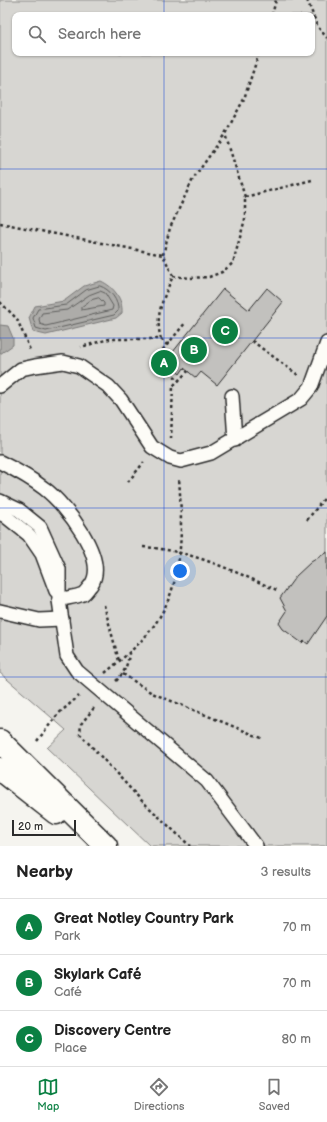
<!DOCTYPE html>
<html lang="en">
<head>
<meta charset="utf-8">
<style>
	body { margin:0; font-family:"Balsamiq Sans",sans-serif; background:#f2f2f2; color:#222 }
	.scale { position:absolute; left:12px; bottom:10px; width:64px; box-sizing:border-box; padding-left:4px; border:2px solid #2b2b2b; border-top:0; font-size:11px; line-height:14px; white-space:nowrap; color:#2b2b2b; -webkit-text-stroke:3px #fdfcf7; paint-order:stroke }
	.you { position:absolute; left:180px; top:571px; width:14px; height:14px; margin:-10px; border:3px solid #fff; border-radius:50%; background:#1a73e8; box-shadow:0 0 0 6px #1a73e833 }
	.badge { display:grid; place-items:center; width:26px; height:26px; border-radius:50%; background:#0b8043; color:#fff; font-size:13px; font-weight:700 }
	.pin { position:absolute; translate:-50% -50%; border:2px solid #fff; box-shadow:0 1px 4px #0006 }
	.list { margin:0; padding:0; list-style:none }
	h2 { display:flex; justify-content:space-between; align-items:center; height:52px; margin:0; padding:0 16px; font-size:17px }
	h2 small { font-size:13px; font-weight:400; color:#767676 }
	.list li { display:grid; grid-template-columns:26px 1fr auto; gap:12px; align-items:center; box-sizing:border-box; height:56px; padding:0 16px; border-top:1px solid #e0e0e0 }
	.list b { display:block; font-size:15px; white-space:nowrap }
	.list p { margin:0; font-size:13px; white-space:nowrap; color:#767676 }
	.list em { font-size:13px; font-style:normal; color:#767676 }
	.icon { flex:none; width:22px; height:22px; fill:none; stroke:currentColor; stroke-width:2; stroke-linecap:round; stroke-linejoin:round }
	.map { position:relative; flex:none; width:327px; height:846px; overflow:hidden }
	.search { position:absolute; background:#fff; box-shadow:0 1px 3px #0004; left:12px; right:12px; top:12px; height:44px; display:flex; align-items:center; gap:10px; box-sizing:border-box; padding:0 14px; border-radius:8px; color:#767676; font-size:15px }
	.sheet { height:220px; background:#fff }
	nav { display:flex; justify-content:space-around; align-items:center; box-sizing:border-box; height:56px; border-top:1px solid #e0e0e0; background:#fff; font-size:11px; color:#767676 }
	nav a { display:grid; justify-items:center; gap:2px }
	nav .on { color:#0b8043 }
	.map>svg:first-child { display:block }
</style>
</head>
<body>
<div class="map">
<svg width="327" height="846" viewBox="0 0 327 846">
	<rect width="100%" height="100%" fill="#f5f4ef"/>
	<filter id="ink" filterUnits="userSpaceOnUse"><feTurbulence type="fractalNoise" baseFrequency=".025" numOctaves="2"/><feDisplacementMap in="SourceGraphic" scale="8" xChannelSelector="R" yChannelSelector="G"/><feConvolveMatrix kernelMatrix="1 2 1 2 8 2 1 2 1" color-interpolation-filters="sRGB"/></filter>
	<g filter="url(#ink)">
		<!-- green -->
		<path fill="#d7d6d2" stroke="#81807e" fill-rule="evenodd" d="M0 0H327V846H150L47 748 66 730 0 673ZM15 15H312V53H15Z"/>
		<!-- water -->
		<g fill="#adaca9" stroke="#797877">
			<path d="M101 281C114 287 123 299 122 313L116 318 46 335 33 332 29 318 35 306 64 301 84 286Z"/>
			<path d="M0 325 8 326 13 338V345L0 354Z"/>
		</g>
		<g fill="none" stroke-linecap="round" stroke-linejoin="round">
			<!-- shore -->
			<g stroke="#5f5f5d" stroke-width="1">
				<path d="M100 286C110 289 119 301 118 311L114 315 46 331 36 328 33 318 38 309 66 305 86 290Z"/>
				<path d="M100 291 105 293 113 306 112 310 46 326 40 324 39 319 42 313 67 310 89 295Z"/>
				<path d="M99 298 104 303V306L81 310V307L91 300Z"/>
			</g>
		</g>
		<!-- building -->
		<g fill="#c2c1be" stroke="#2b2b2b">
			<path d="M267 288 283 302 217 385 201 372 196 378 184 368 180 374 165 362 223 289 249 310Z"/>
			<path d="M327 552V616L308 644 304 641 302 643 283 629 279 623 287 611 280 598 296 576 311 562Z"/>
		</g>
		<g fill="none" stroke-linecap="round" stroke-linejoin="round">
			<defs>
				<g id="service">
					<path d="M0 386 21 369 35 366 63 362 79 366 108 386 121 400 152 447 170 458 181 461 211 453 301 399 311 387 327 343"/>
					<path d="M232 396 235 440"/>
					<path d="M0 462C16 470 31 478 45 489 65 504 109 559 91 585 88 588 86 592 83 594 76 597 66 598 59 600"/>
					<path d="M0 501 19 510 40 527 59 569V600L67 656 77 671 207 781 256 846"/>
					<path d="M0 514 4 515 29 535 42 554 56 591"/>
					<path d="M0 611 39 620 62 619"/>
				</g>
				<g id="trunk">
					<path d="M0 741 106 846"/>
					<path d="M0 769 56 813"/>
				</g>
			</defs>
			<!-- service casing -->
			<use href="#service" stroke="#2b2b2b" stroke-width="16"/>
			<!-- trunk casing -->
			<use href="#trunk" stroke="#2b2b2b" stroke-width="25"/>
			<!-- path -->
			<g stroke="#2b2b2b" stroke-width="2.5" stroke-dasharray="3 3" stroke-linecap="butt">
				<path d="M307 0 318 27 327 38"/>
				<path d="M272 15 276 0"/>
				<path d="M245 197 312 180"/>
				<path d="M0 223 163 255 173 276C164 297 154 315 161 339H109L81 347"/>
				<path d="M163 255 170 228 193 179 225 134 244 99 259 53"/>
				<path d="M173 276 189 278 209 277 222 272 233 263 245 219V197L225 134"/>
				<path d="M0 302 17 319 30 350"/>
				<path d="M161 339 167 345 154 359 180 381"/>
				<path d="M252 341 298 375"/>
				<path d="M167 345 186 322"/>
				<path d="M171 439 173 386 188 371"/>
				<path d="M128 482 144 462"/>
				<path d="M307 520 327 495"/>
				<path d="M143 547C192 550 235 572 279 591"/>
				<path d="M104 605 119 661"/>
				<path d="M105 673C118 662 131 652 142 640 185 595 183 536 179 478"/>
				<path d="M123 674 152 693 264 739"/>
				<path d="M116 681C124 673 128 665 129 653"/>
				<path d="M94 708 81 724 80 734 141 800 190 846"/>
				<path d="M37 741 58 714 79 696"/>
			</g>
			<!-- service -->
			<use href="#service" stroke="#fdfcf7" stroke-width="13"/>
			<!-- trunk -->
			<use href="#trunk" stroke="#fdfcf7" stroke-width="22"/>
		</g>
	</g>
	<!-- grid -->
	<path fill="none" stroke="#1d4ed8" stroke-width="1" stroke-opacity="0.55" d="M164 0V15M164 53V846M0 169H327M0 338H327M0 508H327M0 677H327"/>
</svg>
<div class="scale">20 m</div>
<div class="you"></div>
<div class="pin badge" style="left:164px;top:363px">A</div>
<div class="pin badge" style="left:194px;top:350px">B</div>
<div class="pin badge" style="left:225px;top:331px">C</div>
<div class="search"><svg class="icon" aria-label="search" viewBox="0 0 24 24"><circle cx="10" cy="10" r="6"/><path d="M15 15l6 6"/></svg>Search here</div>
</div>
<section class="sheet">
<h2>Nearby<small>3 results</small></h2>
<ul class="list">
<li><span class="badge">A</span><div><b>Great Notley Country Park</b><p>Park</p></div><em>70 m</em></li>
<li><span class="badge">B</span><div><b>Skylark Café</b><p>Café</p></div><em>70 m</em></li>
<li><span class="badge">C</span><div><b>Discovery Centre</b><p>Place</p></div><em>80 m</em></li>
</ul>
</section>
<nav>
<a class="on"><svg class="icon" aria-label="map" viewBox="0 0 24 24"><path d="M3 6l6-2 6 2 6-2v14l-6 2-6-2-6 2zM9 4v14M15 6v14"/></svg>Map</a>
<a><svg class="icon" aria-label="directions" viewBox="0 0 24 24"><path d="M12 3l9 9-9 9-9-9zM9 14v-3h6M13 9l2 2-2 2"/></svg>Directions</a>
<a><svg class="icon" aria-label="saved" viewBox="0 0 24 24"><path d="M7 4h10v16l-5-4-5 4z"/></svg>Saved</a>
</nav>
</body>
</html>
